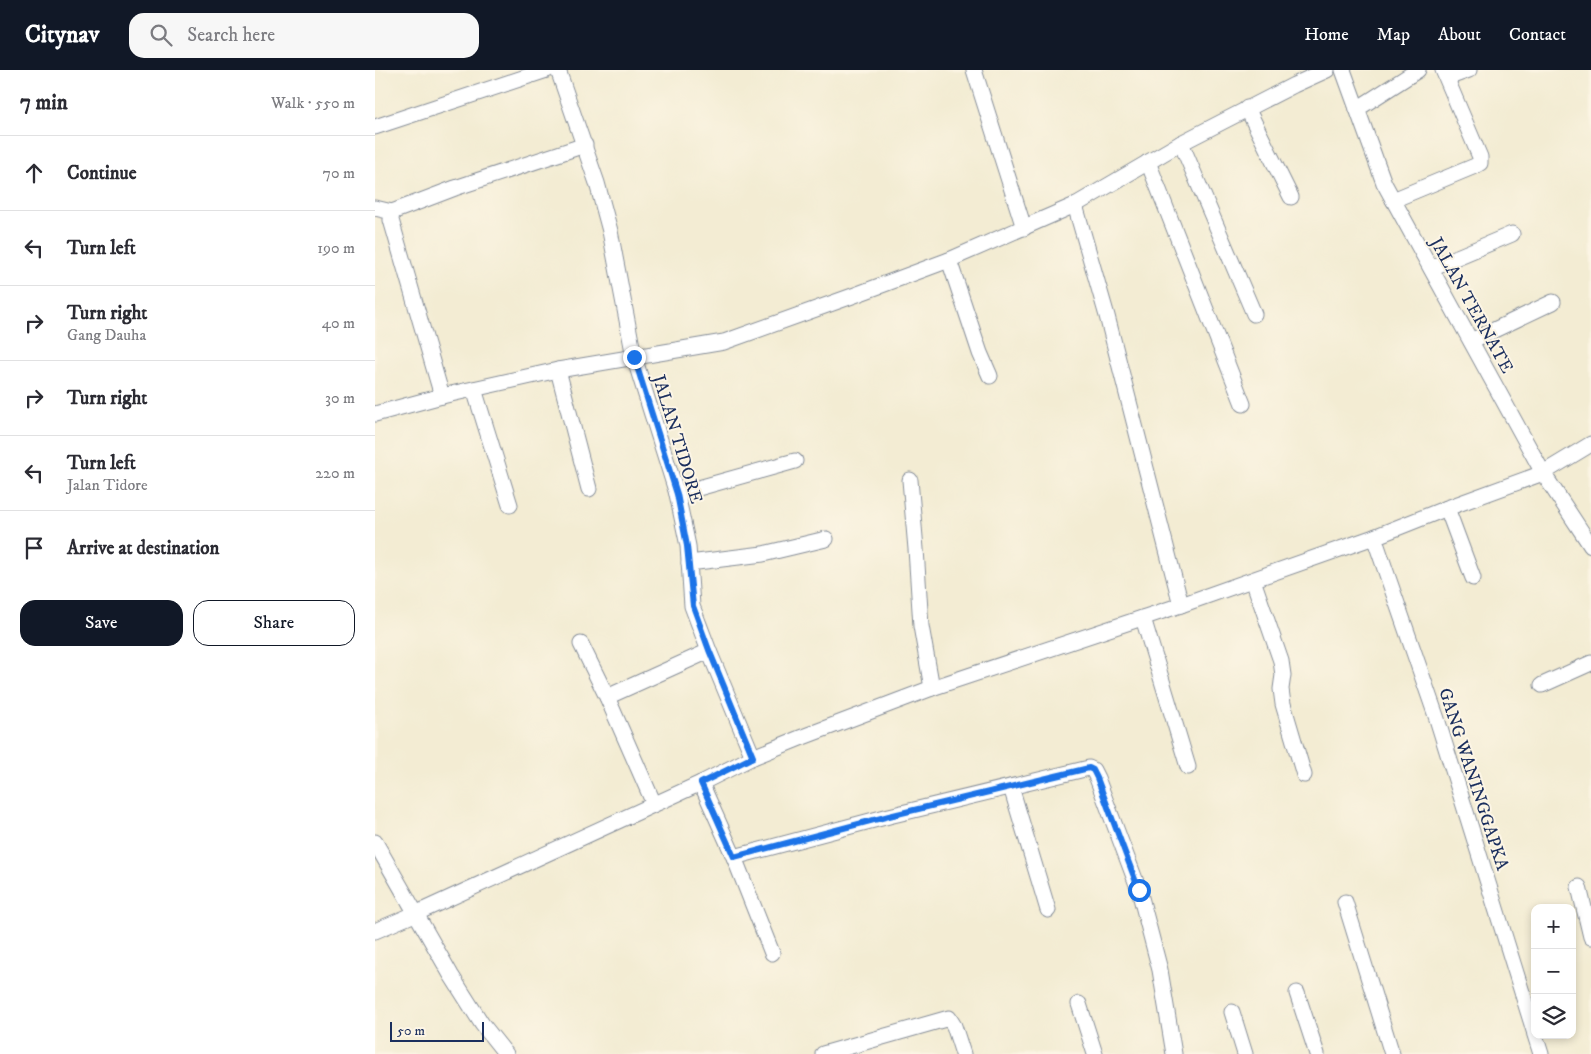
<!DOCTYPE html>
<html lang="en">
<head>
<meta charset="utf-8">
<style>
	body { margin:0; font-family:"IM FELL DW Pica",serif; background:#f7f7f7; color:#2b2b33 }
	.controls { position:absolute; right:15px; bottom:15px; display:grid; overflow:hidden; border-radius:10px; box-shadow:0 2px 8px #0003 }
	.controls button { width:45px; height:45px; display:grid; place-items:center; padding:0; border:0; border-bottom:1px solid #e1e1e2; background:#fff; color:#2b2b33; font:25px sans-serif }
	.scale { position:absolute; left:15px; bottom:12px; width:94px; box-sizing:border-box; padding-left:5px; border:2px solid #1b2f5e; border-top:0; font-size:14px; line-height:18px; white-space:nowrap; color:#1b2f5e; -webkit-text-stroke:4px #fcf5e5; paint-order:stroke }
	.stop { position:absolute; width:15px; height:15px; margin:-11px; border:4px solid #1a73e8; border-radius:50%; background:#fff }
	.stop.end { background:#1a73e8; border-color:#fff; box-shadow:0 1px 5px #0008 }
	.list { margin:0; padding:0; list-style:none }
	h2 { display:flex; justify-content:space-between; align-items:center; height:65px; margin:0; padding:0 20px; font-size:21px }
	h2 small { font-size:16px; font-weight:400; color:#7c7c81 }
	.list li { display:grid; grid-template-columns:32px 1fr auto; gap:15px; align-items:center; box-sizing:border-box; height:75px; padding:0 20px; border-top:1px solid #e1e1e2 }
	.list b { display:block; font-size:19px; white-space:nowrap }
	.list p { margin:0; font-size:16px; white-space:nowrap; color:#7c7c81 }
	.list em { font-size:16px; font-style:normal; color:#7c7c81 }
	.actions { display:flex; gap:10px; padding:15px 20px }
	.actions a { flex:1; padding:11px 0; border:1px solid #111827; border-radius:15px; text-align:center; font-size:18px; color:#111827 }
	.actions .main { background:#111827; color:#fff }
	.icon { flex:none; width:28px; height:28px; fill:none; stroke:currentColor; stroke-width:2; stroke-linecap:round; stroke-linejoin:round }
	.map { position:relative; flex:none; width:1216px; height:984px; overflow:hidden }
	header { display:flex; align-items:center; gap:30px; box-sizing:border-box; height:70px; padding:0 25px; background:#111827; color:#fff }
	header strong { font-size:24px }
	nav { display:flex; gap:28px; margin-inline-start:auto; font-size:18px }
	.search { width:350px; height:45px; background:#f7f7f7; display:flex; align-items:center; gap:12px; box-sizing:border-box; padding:0 18px; border-radius:15px; color:#7c7c81; font-size:19px }
	main { display:flex }
	aside { flex:1; background:#fff }
	.map>svg:first-child { display:block }
</style>
</head>
<body>
<header>
<strong>Citynav</strong>
<div class="search"><svg class="icon" aria-label="search" viewBox="0 0 24 24"><circle cx="10" cy="10" r="6"/><path d="M15 15l6 6"/></svg>Search here</div>
<nav><a>Home</a><a>Map</a><a>About</a><a>Contact</a></nav>
</header>
<main>
<aside>
<h2>7 min<small>Walk · 550 m</small></h2>
<ul class="list">
<li><svg class="icon" aria-label="ahead" viewBox="0 0 24 24"><path d="M12 20V5M6 11l6-6 6 6"/></svg><div><b>Continue</b></div><em>70 m</em></li>
<li><svg class="icon" aria-label="left" viewBox="0 0 24 24"><path d="M17 20v-9H6M10 6l-5 5 5 5"/></svg><div><b>Turn left</b></div><em>190 m</em></li>
<li><svg class="icon" aria-label="right" viewBox="0 0 24 24"><path d="M7 20v-9h11M14 6l5 5-5 5"/></svg><div><b>Turn right</b><p>Gang Dauha</p></div><em>40 m</em></li>
<li><svg class="icon" aria-label="right" viewBox="0 0 24 24"><path d="M7 20v-9h11M14 6l5 5-5 5"/></svg><div><b>Turn right</b></div><em>30 m</em></li>
<li><svg class="icon" aria-label="left" viewBox="0 0 24 24"><path d="M17 20v-9H6M10 6l-5 5 5 5"/></svg><div><b>Turn left</b><p>Jalan Tidore</p></div><em>220 m</em></li>
<li><svg class="icon" aria-label="arrive" viewBox="0 0 24 24"><path d="M6 21V4h12l-3 4 3 4H6"/></svg><div><b>Arrive at destination</b></div></li>
</ul>
<div class="actions"><a class="main">Save</a><a>Share</a></div>
</aside>
<div class="map">
<svg width="1216" height="984" viewBox="0 0 1216 984">
	<rect width="100%" height="100%" fill="#fcf5e5"/>
	<filter id="ink" filterUnits="userSpaceOnUse"><feTurbulence type="fractalNoise" baseFrequency=".02" numOctaves="2"/><feDisplacementMap in="SourceGraphic" scale="10" xChannelSelector="R" yChannelSelector="G"/><feConvolveMatrix kernelMatrix="1 2 1 2 8 2 1 2 1" color-interpolation-filters="sRGB"/></filter>
	<filter id="wash" filterUnits="userSpaceOnUse"><feTurbulence type="fractalNoise" baseFrequency=".0096" numOctaves="4" result="noise"/><feDisplacementMap in="SourceGraphic" scale="20" xChannelSelector="R" yChannelSelector="G"/><feGaussianBlur stdDeviation="1.12" result="paint"/><feColorMatrix in="noise" values="0 0 0 0 0 0 0 0 0 0 0 0 0 0 0 0 0 1.4 0 .05"/><feComposite in="paint" operator="in"/></filter>
	<g filter="url(#wash)">
		<rect width="100%" height="100%" fill="#f3ecd3"/>
	</g>
	<g filter="url(#ink)">
		<g fill="none" stroke-linecap="round" stroke-linejoin="round">
			<defs>
				<g id="street">
					<path d="M183 0 222 113 235 161 259 287 302 424 313 476 317 536 334 581 378 687"/>
					<path d="M599 0 649 158"/>
					<path d="M968 0 1009 113 1168 403 1216 476"/>
					<path d="M1072 8 1094 0"/>
					<path d="M872 38 916 127"/>
					<path d="M982 39 1043 0"/>
					<path d="M0 57 172 0"/>
					<path d="M806 73 879 244"/>
					<path d="M773 92 868 334"/>
					<path d="M1018 130 1100 96 1105 93V87L1068 0"/>
					<path d="M700 135 732 246 806 535"/>
					<path d="M0 138 17 142"/>
					<path d="M574 190 605 283 615 306"/>
					<path d="M1056 198 1137 164"/>
					<path d="M1096 271 1178 232"/>
					<path d="M183 300 214 419"/>
					<path d="M99 319 135 435"/>
					<path d="M67 326 16 150 17 142 80 118 210 75"/>
					<path d="M0 344 67 326 183 300 349 272 480 225 574 190 700 135 806 73 919 15 952 0"/>
					<path d="M535 410 541 479 546 556 557 618"/>
					<path d="M302 424 420 391"/>
					<path d="M1072 438 1098 508"/>
					<path d="M999 467 1062 649 1160 964"/>
					<path d="M314 493 388 484 451 469"/>
					<path d="M878 510 906 591 908 605 906 619 908 634 929 705"/>
					<path d="M768 548 813 697"/>
					<path d="M206 574 232 627 279 734"/>
					<path d="M1167 615 1216 593"/>
					<path d="M232 627 334 581"/>
					<path d="M326 713 359 787 397 883"/>
					<path d="M636 717 673 840"/>
					<path d="M0 772 76 905 107 954 131 984"/>
					<path d="M359 787 514 746 714 698 718 700 722 708 764 820 785 900 799 984"/>
					<path d="M1204 817 1216 867"/>
					<path d="M970 832 1017 984"/>
					<path d="M0 861 42 843 326 713 378 687 425 668 557 618 806 535 999 467 1072 438 1168 403 1216 374"/>
					<path d="M922 923 942 984"/>
					<path d="M704 934 720 984"/>
					<path d="M857 942 870 984"/>
					<path d="M1160 965 1166 984"/>
					<path d="M448 984 574 948 579 956 588 984"/>
				</g>
			</defs>
			<!-- street casing -->
			<use href="#street" stroke="#878e98" stroke-width="17"/>
			<!-- street -->
			<use href="#street" stroke="#fff" stroke-width="15"/>
		</g>
	</g>
	<g fill="none" stroke-linecap="round" stroke-linejoin="round" filter="url(#ink)">
		<!-- route -->
		<path stroke="#1a73e8" stroke-width="6" d="M259 287 302 424 312 476 318 536 334 580 378 687 326 713 359 787 514 746 714 698 718 700 722 708 764 820"/>
	</g>
	<g text-anchor="middle" stroke-width="4" stroke-linejoin="round" paint-order="stroke">
		<!-- street labels -->
		<g font-size="18" fill="#1b2f5e" stroke="#fcf5e5">
			<text transform="translate(1097 235) rotate(61)" y="6">JALAN TERNATE</text>
			<text transform="translate(303 369) rotate(73)" y="6">JALAN TIDORE</text>
			<text transform="translate(1099 709) rotate(72)" y="6">GANG WANINGGAPKA</text>
		</g>
	</g>
</svg>
<div class="controls">
<button>+</button>
<button>−</button>
<button><svg class="icon" aria-label="layers" viewBox="0 0 24 24"><path d="M12 4l9 5-9 5-9-5zM3 14l9 5 9-5"/></svg></button>
</div>
<div class="scale">50 m</div>
<div class="stop" style="left:764px;top:820px"></div>
<div class="stop end" style="left:259px;top:287px"></div>
</div>
</main>
</body>
</html>
